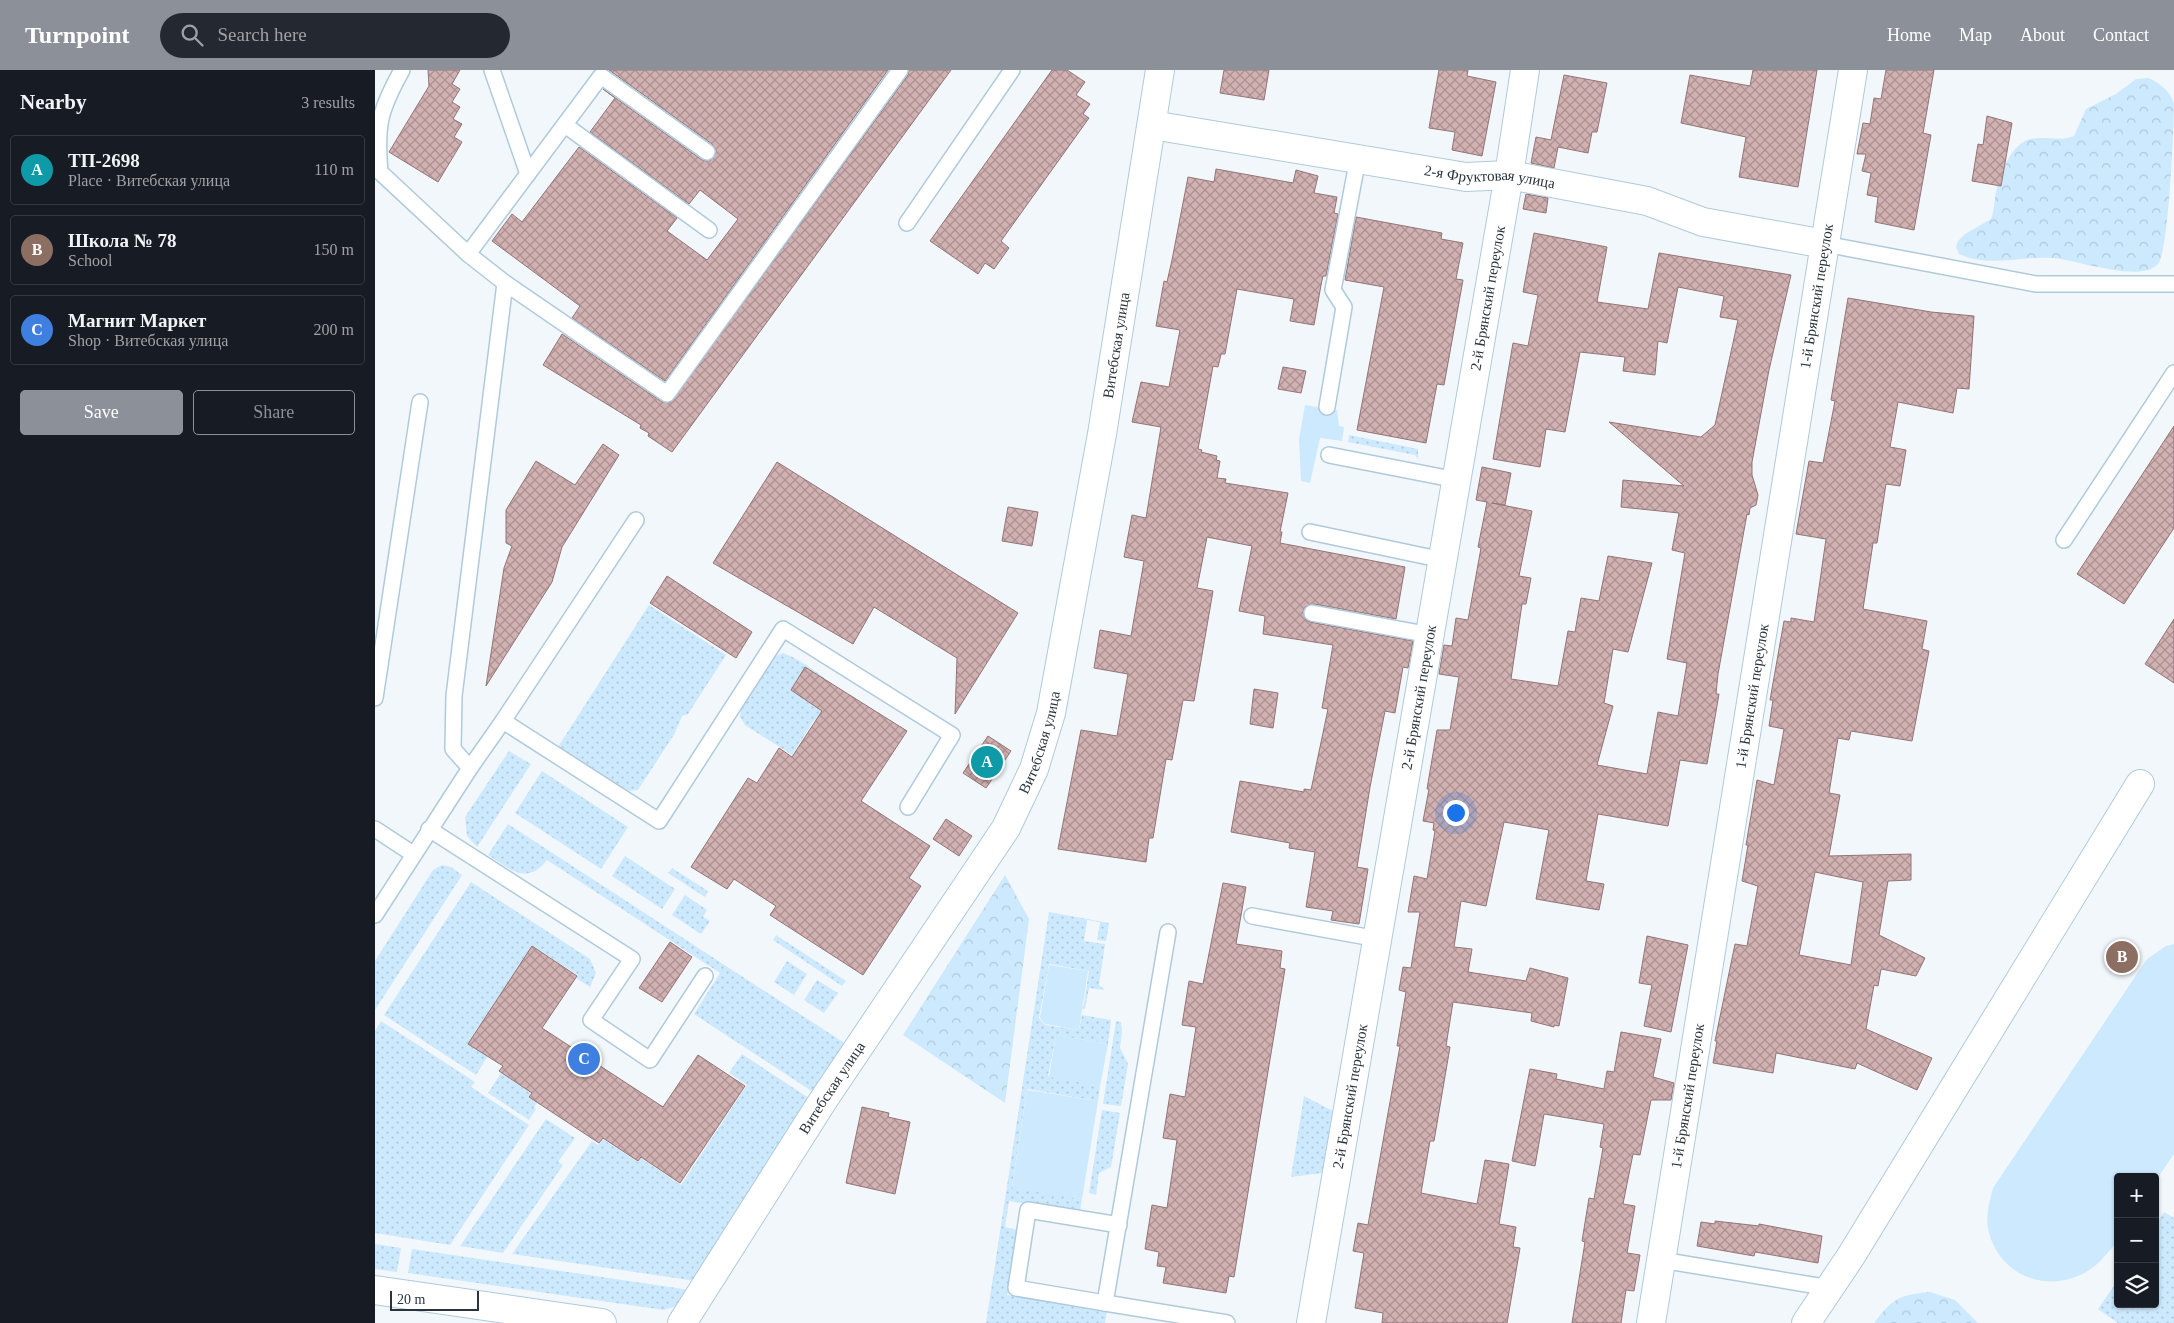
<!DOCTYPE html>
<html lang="en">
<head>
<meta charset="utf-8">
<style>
	body { margin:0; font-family:Georgia,serif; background:#242831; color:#f1f3f6 }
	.controls { position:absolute; right:15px; bottom:15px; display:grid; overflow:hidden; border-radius:5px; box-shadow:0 1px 4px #0004 }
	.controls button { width:45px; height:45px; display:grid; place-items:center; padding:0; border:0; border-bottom:1px solid #363941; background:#171b24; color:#f1f3f6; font:25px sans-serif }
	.scale { position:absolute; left:15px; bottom:12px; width:89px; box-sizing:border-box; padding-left:5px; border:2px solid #2a343b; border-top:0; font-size:14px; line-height:18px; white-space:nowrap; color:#2a343b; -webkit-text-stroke:4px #fff; paint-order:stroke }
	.you { position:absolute; left:1080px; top:742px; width:18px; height:18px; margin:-12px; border:4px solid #fff; border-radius:50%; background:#1a73e8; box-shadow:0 0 0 8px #1a73e833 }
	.badge { display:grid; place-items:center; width:32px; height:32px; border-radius:50%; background:#8c9099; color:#fff; font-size:16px; font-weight:700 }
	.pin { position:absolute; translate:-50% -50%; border:2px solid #fff; box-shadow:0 1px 5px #0006 }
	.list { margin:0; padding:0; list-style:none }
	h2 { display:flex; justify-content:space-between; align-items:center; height:65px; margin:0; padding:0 20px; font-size:21px }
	h2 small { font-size:16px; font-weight:400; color:#9ea1a6 }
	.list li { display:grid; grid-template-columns:32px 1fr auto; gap:15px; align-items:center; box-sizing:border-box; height:70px; margin:0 10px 10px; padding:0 10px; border:1px solid #363941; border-radius:5px }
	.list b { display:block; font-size:19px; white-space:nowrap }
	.list p { margin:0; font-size:16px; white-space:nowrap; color:#9ea1a6 }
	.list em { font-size:16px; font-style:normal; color:#9ea1a6 }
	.actions { display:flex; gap:10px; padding:15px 20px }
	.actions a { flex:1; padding:11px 0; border:1px solid #8c9099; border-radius:5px; text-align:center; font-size:18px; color:#8c9099 }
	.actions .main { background:#8c9099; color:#fff }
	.icon { flex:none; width:28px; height:28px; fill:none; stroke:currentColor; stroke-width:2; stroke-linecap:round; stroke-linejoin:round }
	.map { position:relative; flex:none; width:1799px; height:1253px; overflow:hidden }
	header { display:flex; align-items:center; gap:30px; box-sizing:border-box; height:70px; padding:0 25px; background:#8c9099; color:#fff }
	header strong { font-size:24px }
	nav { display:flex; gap:28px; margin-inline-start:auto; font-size:18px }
	.search { width:350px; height:45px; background:#242831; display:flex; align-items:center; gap:12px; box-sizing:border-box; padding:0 18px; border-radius:28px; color:#9ea1a6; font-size:19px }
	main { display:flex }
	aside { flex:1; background:#171b24 }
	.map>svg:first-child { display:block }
</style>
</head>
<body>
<header>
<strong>Turnpoint</strong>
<div class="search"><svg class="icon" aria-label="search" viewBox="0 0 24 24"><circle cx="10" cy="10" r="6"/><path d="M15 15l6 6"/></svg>Search here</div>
<nav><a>Home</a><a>Map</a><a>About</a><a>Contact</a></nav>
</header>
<main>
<aside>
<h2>Nearby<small>3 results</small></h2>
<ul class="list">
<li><span class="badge" style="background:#0f9aa8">A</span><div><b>ТП-2698</b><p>Place · Витебская улица</p></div><em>110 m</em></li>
<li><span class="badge" style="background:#8d6e63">B</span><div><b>Школа № 78</b><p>School</p></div><em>150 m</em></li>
<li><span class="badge" style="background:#3f7fe0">C</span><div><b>Магнит Маркет</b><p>Shop · Витебская улица</p></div><em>200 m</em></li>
</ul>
<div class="actions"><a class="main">Save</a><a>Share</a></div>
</aside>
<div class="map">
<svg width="1799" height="1253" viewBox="0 0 1799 1253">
	<defs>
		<pattern id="grass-dots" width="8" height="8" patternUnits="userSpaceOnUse" patternTransform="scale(1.25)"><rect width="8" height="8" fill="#cde9fd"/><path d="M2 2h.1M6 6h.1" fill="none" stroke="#b0c8da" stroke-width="1.8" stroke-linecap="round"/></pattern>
		<pattern id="forest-crowns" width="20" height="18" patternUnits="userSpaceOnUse" patternTransform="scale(1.25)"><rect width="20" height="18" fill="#cde9fd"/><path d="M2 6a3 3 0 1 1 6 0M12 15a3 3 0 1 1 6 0" fill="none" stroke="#b0c8da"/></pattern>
		<pattern id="building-cross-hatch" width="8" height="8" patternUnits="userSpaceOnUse" patternTransform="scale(1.25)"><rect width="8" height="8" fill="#d2b1b2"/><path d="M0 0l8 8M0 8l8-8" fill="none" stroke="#ab9192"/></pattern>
	</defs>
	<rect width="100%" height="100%" fill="#f2f7fb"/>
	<!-- grass -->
	<g fill="url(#grass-dots)">
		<path d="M974 365 1043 379V389L1040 385 973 372Z"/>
		<path d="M274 535 351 585 313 644 307 646 300 663 263 720 254 721 183 677Z"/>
		<path d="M407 583C418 585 452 607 458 617L444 653 439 650 417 685 370 655 365 647 366 638 398 588Z"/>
		<path d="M134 681 156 694 102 777 92 766 90 747Z"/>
		<path d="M167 701 253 757 226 799 140 743Z"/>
		<path d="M133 754 471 974 438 1022 319 944 345 903 172 790C152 816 135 799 113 785Z"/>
		<path d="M250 786 300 819 287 839 237 806Z"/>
		<path d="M67 795 76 797 87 805 0 940V891L58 800Z"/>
		<path d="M297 798 333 821 330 827 293 803Z"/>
		<path d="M96 812 215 889 221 903 215 917 201 908 203 905 157 876 94 973 113 986 101 1005 9 945Z"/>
		<path d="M310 825 332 840 328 847 335 851 326 864 297 845Z"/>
		<path d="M674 842 734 853 731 871 722 870 725 852 712 850 709 871 730 874 724 915 730 920 714 918 710 939H708L714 901 674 894 664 948 670 955 704 960 707 945 736 950 733 974 681 965 673 1006 725 1016 723 1031 652 1019 637 1117 707 1129 704 1146 646 1137 647 1133 634 1131 630 1157 643 1160 632 1225 732 1241 730 1253H611Z"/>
		<path d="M401 865 471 911 467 916 398 870Z"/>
		<path d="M412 891 432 904 419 925 399 912Z"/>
		<path d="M442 910 463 923 449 943 429 930Z"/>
		<path d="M6 951 100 1012 96 1017 154 1055 75 1175 0 1163V961Z"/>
		<path d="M741 951 746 952 747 961 745 978 753 994 746 1036 728 1034Z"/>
		<path d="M367 984 437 1030 321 1211 137 1184 217 1071 223 1075 228 1069 263 1092 266 1088 306 1115 372 1015 354 1003Z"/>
		<path d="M126 1003 156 1023 153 1027 162 1033 159 1037 161 1039 154 1050 113 1023Z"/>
		<path d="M929 1026 958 1041 947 1103 916 1107Z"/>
		<path d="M727 1040 745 1043 736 1097 724 1103 721 1125 714 1123Z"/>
		<path d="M171 1049 200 1068 183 1092 188 1095 128 1183 85 1176Z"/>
		<path d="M1789 1142 1799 1148V1253H1743L1723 1239 1743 1210V1234H1780V1155Z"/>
		<path d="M0 1174 26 1178 22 1202 0 1199Z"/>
		<path d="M37 1179 315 1220 303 1235 289 1240 33 1203Z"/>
	</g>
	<!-- forest -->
	<g fill="url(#forest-crowns)">
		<path d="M1773 8C1784 12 1797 23 1799 34 1799 54 1794 182 1783 194 1766 214 1701 189 1677 188 1646 186 1613 198 1584 184L1581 177 1583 171 1590 164 1616 149C1620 139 1619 129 1622 118 1625 102 1638 72 1656 69 1671 66 1685 72 1699 66L1711 39 1741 24 1761 9Z"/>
		<path d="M630 805 654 849 630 1033 528 965Z"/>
		<path d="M1555 1222 1580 1230 1603 1253H1499C1518 1228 1524 1225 1555 1222Z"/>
	</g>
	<!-- park -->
	<g fill="#cde9fd">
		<path d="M930 335 962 340 964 356 969 357 967 371 945 368 935 413 926 411 924 370Z"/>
		<path d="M1799 874V1084L1780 1112V1107H1743C1743 1121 1746 1157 1743 1168 1741 1175 1733 1182 1729 1187 1694 1227 1629 1217 1614 1163 1610 1147 1614 1133 1618 1118L1772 889 1791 876Z"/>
		<path d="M674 895 713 901 704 960 670 954 665 948Z"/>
		<path d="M681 965 733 974 725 1016 674 1007Z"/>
		<path d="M652 1020 723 1031 707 1129 637 1118Z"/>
	</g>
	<!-- building -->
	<g fill="url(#building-cross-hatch)" stroke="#937576" fill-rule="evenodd">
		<path d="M53 0H85L77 14 85 19 77 32 85 37 78 49 87 54 79 67 87 72 63 112 14 82 54 16Z"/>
		<path d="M234 0H513L290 311 197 248 205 236 117 171 137 144 147 152 204 77 302 148 292 161 332 190 363 149 325 120 314 134 215 62 240 28 228 19 327 90 335 91 341 83 337 74Z"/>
		<path d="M534 0H576L297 382 273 366 274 363 265 358 266 355 168 295 187 264 287 332H296L533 5Z"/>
		<path d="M677 0H692L710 12 701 25 715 34 708 44 714 48 626 171 634 178 619 199 610 193 603 204 555 171Z"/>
		<path d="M849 0H894L889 30 845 23Z"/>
		<path d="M1064 0H1093L1092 6 1121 12 1107 86 1077 80 1080 62 1054 58Z"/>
		<path d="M1378 0H1442L1423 117 1364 107 1371 67 1306 53 1315 5 1375 16Z"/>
		<path d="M1511 0H1559L1548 63 1556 65 1539 160 1500 152 1503 127 1492 125 1496 103 1487 101 1491 84H1482L1488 53 1495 54 1499 28 1506 29Z"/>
		<path d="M1189 5 1232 13 1222 62H1217L1213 83 1183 77 1179 98 1156 93 1161 67 1176 70Z"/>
		<path d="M1612 46 1637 53 1626 116 1597 111 1603 74 1608 75Z"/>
		<path d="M841 99 918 113 921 100 943 106 939 123 962 127 959 143 963 144 951 206H948L946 215 939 255 915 251 919 229 862 219 850 284H846L843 297 838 296 823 379 827 380 826 382 842 386 841 390 845 391 842 408 851 409 850 413 913 423 905 462H907L905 473 1030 497 1021 549 939 534 930 537 928 542 931 550 935 552 1038 571 1033 598 1028 597 1020 643 1010 641 995 717 982 797 993 799 984 854 956 850 958 841 931 837 940 782 914 778 915 773 856 762 865 711 929 722V719L936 720 953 639 947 638 958 575 888 564 890 546 864 541 877 476 832 467 822 518 838 521 819 631 808 630 797 690 791 689 778 768H774L771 792 683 779 706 660 742 666 753 604 719 598 725 560 756 566 769 491 749 487 757 445 771 448 786 357 757 352 766 312 794 317 805 260 781 256 789 211 792 212 797 190 813 107 839 112Z"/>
		<path d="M1151 124 1173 128 1171 143 1148 139Z"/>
		<path d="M981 147 1067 163 1066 169 1088 173 1081 209 1088 210 1069 315 1062 314 1051 373 982 360 1009 217 970 210Z"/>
		<path d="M1159 163 1232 177 1222 232 1273 239 1284 183 1416 205 1394 300 1377 392V405L1383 425 1381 435 1375 438 1374 445 1372 444 1343 604 1341 624H1344L1332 694 1305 690 1293 756 1223 744 1211 811 1229 814 1224 840 1161 829 1174 760 1129 752 1111 836 1086 831 1079 877 1097 879 1093 902 1151 911 1155 898 1193 908 1184 956 1179 955V957L1156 951 1157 943 1078 932 1071 976 1075 977 1059 1071H1055L1046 1123 1102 1134 1110 1090 1134 1094 1124 1154 1141 1157 1138 1177 1145 1178 1132 1253H1007L1008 1243 980 1238 989 1183 978 1181 983 1153 993 1155 1025 976H1022L1031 922 1024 920 1028 897 1036 898 1045 842H1033L1039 806 1052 809 1060 761 1058 760 1059 753 1048 751 1054 719H1052L1062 660H1075L1084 607 1064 604 1069 575 1077 576 1081 548 1093 550 1106 478 1103 477 1112 432 1101 430 1107 397 1136 403 1130 435 1117 433 1157 441 1144 506 1156 508 1151 534H1147L1136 609 1183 616 1193 561 1200 562 1206 528 1224 531 1233 486 1277 493 1253 582 1238 579 1229 633 1238 636 1222 695 1272 704 1283 642 1303 646 1312 593 1292 589 1310 483 1297 480 1304 443 1246 437 1248 410 1309 416 1234 352 1326 367 1340 355 1363 250 1345 247 1349 226 1303 217 1292 273 1283 271 1280 305 1248 301 1250 287 1205 282 1190 362 1171 359 1165 397 1118 389 1138 273 1153 276 1163 225 1148 222Z"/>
		<path d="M1473 228 1556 242 1599 246 1594 319 1582 318 1578 343 1523 332 1515 377 1531 380 1525 416 1511 414 1502 473H1498L1488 539 1552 551 1547 579 1554 581 1537 671 1476 661 1474 670 1463 668 1454 723 1465 725 1454 786 1536 784V810L1513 811 1504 865 1550 888 1541 906 1506 899 1503 916 1499 915 1491 959 1557 988 1542 1020 1482 993 1480 999 1401 983 1398 1003 1338 993 1342 971H1340L1360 874 1372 876 1383 816 1367 811 1373 775H1371L1382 710 1399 715 1409 659 1394 656 1398 630H1395L1409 551 1416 552V548L1439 552 1451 469 1421 464 1434 391 1448 393 1460 331 1456 330ZM1440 802 1488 812 1476 895 1424 885Z"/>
		<path d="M908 297 931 301 926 323 903 319Z"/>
		<path d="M1799 356V458L1749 534 1702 504Z"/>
		<path d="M228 374 244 385 187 477 177 512 111 616 129 498 137 476 131 473V440L161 391 200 415Z"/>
		<path d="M402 392 643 543 580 644 582 588 499 537 478 574 338 493Z"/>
		<path d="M633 437 663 442 657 476 627 471Z"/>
		<path d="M292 506 377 562 361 588 275 533Z"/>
		<path d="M1799 549V613L1770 594Z"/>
		<path d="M430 597 532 661 486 731 555 776 534 808 546 816 488 905 395 845 401 836 359 809 352 819 316 797 373 708 382 713 404 678 417 687 447 641 416 620Z"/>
		<path d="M879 619 903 623 898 658 875 654Z"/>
		<path d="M613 666 636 681 611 718 588 703Z"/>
		<path d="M571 749 597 766 584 786 558 769Z"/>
		<path d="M848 813 871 817 861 874 907 881 905 898 910 899 859 1207 854 1206 851 1223 788 1213 791 1197 782 1196 784 1182 770 1179 777 1135 792 1138 802 1070 788 1068 795 1024 810 1027 821 957 807 955 814 911 828 914Z"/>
		<path d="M1272 866 1313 875 1296 962 1269 956 1277 915 1264 913Z"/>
		<path d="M295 872 317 887 287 932 264 918Z"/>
		<path d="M157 876 202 906 167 958 288 1037 323 985 370 1016 305 1113 266 1087 263 1091 228 1068 224 1073 154 1027 157 1023 124 1001 128 996 93 974Z"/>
		<path d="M1246 962 1286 969 1278 1007 1299 1013 1296 1030H1276L1265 1085 1258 1084 1248 1134 1260 1136 1252 1183 1265 1185 1259 1221 1251 1220 1246 1253H1197L1210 1172 1207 1171 1214 1128 1219 1129 1228 1078 1225 1077 1229 1054 1169 1044 1160 1096 1137 1091 1155 999 1182 1004 1181 1009 1229 1019 1232 1001 1239 1002Z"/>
		<path d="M487 1037 514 1043 513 1047 535 1052 520 1124 471 1113Z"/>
		<path d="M1340 1151 1384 1156V1154L1447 1166 1443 1193 1380 1182 1379 1186 1322 1176 1326 1152 1340 1154Z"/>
	</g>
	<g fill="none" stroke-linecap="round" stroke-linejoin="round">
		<defs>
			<g id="service">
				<path d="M117 0 153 104"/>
				<path d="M190 55 334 160"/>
				<path d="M532 153 637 0"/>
				<path d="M1450 174 1661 214H1799"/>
				<path d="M93 184 226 6 332 82"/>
				<path d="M130 213 292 324 525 0"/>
				<path d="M952 337 969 237 958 220 983 88"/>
				<path d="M954 385 1082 410"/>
				<path d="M935 462 1068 490"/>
				<path d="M1689 470 1799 303"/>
				<path d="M937 543 1056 565"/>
				<path d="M0 628 45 332"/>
				<path d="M128 651 284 751 408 559 577 665 533 737"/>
				<path d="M95 698 128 651 261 450"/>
				<path d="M0 759 38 784"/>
				<path d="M54 759 257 889 216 950 275 990 330 906"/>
				<path d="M0 845 95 698 78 679 79 626 130 213 93 184 5 102C1 56 4 41 27 0"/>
				<path d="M877 846 1003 869"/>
				<path d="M793 862 730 1233 852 1253"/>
				<path d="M1286 1190 1455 1218"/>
				<path d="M730 1233 641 1218 653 1140 744 1155"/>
			</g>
			<g id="minor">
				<path id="s1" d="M777 55 1091 107 1134 105 1272 131 1328 152 1450 174"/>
				<path id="s2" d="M307 1253 447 1032 631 758 659 699 676 643 727 364 785 0"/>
				<path id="s3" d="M936 1253 1134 105 1150 0"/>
				<path id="s4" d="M1276 1253 1478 0"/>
				<path d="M1431 1253 1476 1186 1765 714"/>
			</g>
			<path id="tertiary" d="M0 1220 227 1253"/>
		</defs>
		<!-- service casing -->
		<use href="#service" stroke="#afcadc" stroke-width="18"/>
		<!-- minor casing -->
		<use href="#minor" stroke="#afcadc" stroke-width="30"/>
		<!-- tertiary casing -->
		<use href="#tertiary" stroke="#afcadc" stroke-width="30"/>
		<!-- service -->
		<use href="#service" stroke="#fff" stroke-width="15"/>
		<!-- minor -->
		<use href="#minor" stroke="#fff" stroke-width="28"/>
		<!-- tertiary -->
		<use href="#tertiary" stroke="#fff" stroke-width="28"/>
	</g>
	<g text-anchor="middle" stroke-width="5" stroke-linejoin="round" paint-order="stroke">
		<!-- street labels -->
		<g font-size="15" fill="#2a343b" stroke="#fff">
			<text dy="5" stroke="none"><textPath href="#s1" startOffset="342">2-я Фруктовая улица</textPath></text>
			<text dy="5" stroke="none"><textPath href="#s4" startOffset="1040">1-й Брянский переулок</textPath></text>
			<text dy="5" stroke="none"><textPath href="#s3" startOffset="1040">2-й Брянский переулок</textPath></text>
			<text dy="5" stroke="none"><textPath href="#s2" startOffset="1089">Витебская улица</textPath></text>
			<text dy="5" stroke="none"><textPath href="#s4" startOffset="635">1-й Брянский переулок</textPath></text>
			<text dy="5" stroke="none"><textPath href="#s3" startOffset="635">2-й Брянский переулок</textPath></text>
			<text dy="5" stroke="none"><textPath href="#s2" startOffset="684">Витебская улица</textPath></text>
			<text dy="5" stroke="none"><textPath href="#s2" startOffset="279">Витебская улица</textPath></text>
			<text dy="5" stroke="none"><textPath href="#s3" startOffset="230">2-й Брянский переулок</textPath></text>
			<text dy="5" stroke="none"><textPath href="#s4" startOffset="230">1-й Брянский переулок</textPath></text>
		</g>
	</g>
</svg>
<div class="controls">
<button>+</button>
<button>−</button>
<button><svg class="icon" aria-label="layers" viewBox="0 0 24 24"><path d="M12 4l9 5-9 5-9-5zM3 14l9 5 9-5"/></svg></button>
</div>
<div class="scale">20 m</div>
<div class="you"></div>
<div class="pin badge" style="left:612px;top:692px;background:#0f9aa8">A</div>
<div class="pin badge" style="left:1747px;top:887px;background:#8d6e63">B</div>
<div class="pin badge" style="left:209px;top:989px;background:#3f7fe0">C</div>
</div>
</main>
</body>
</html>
